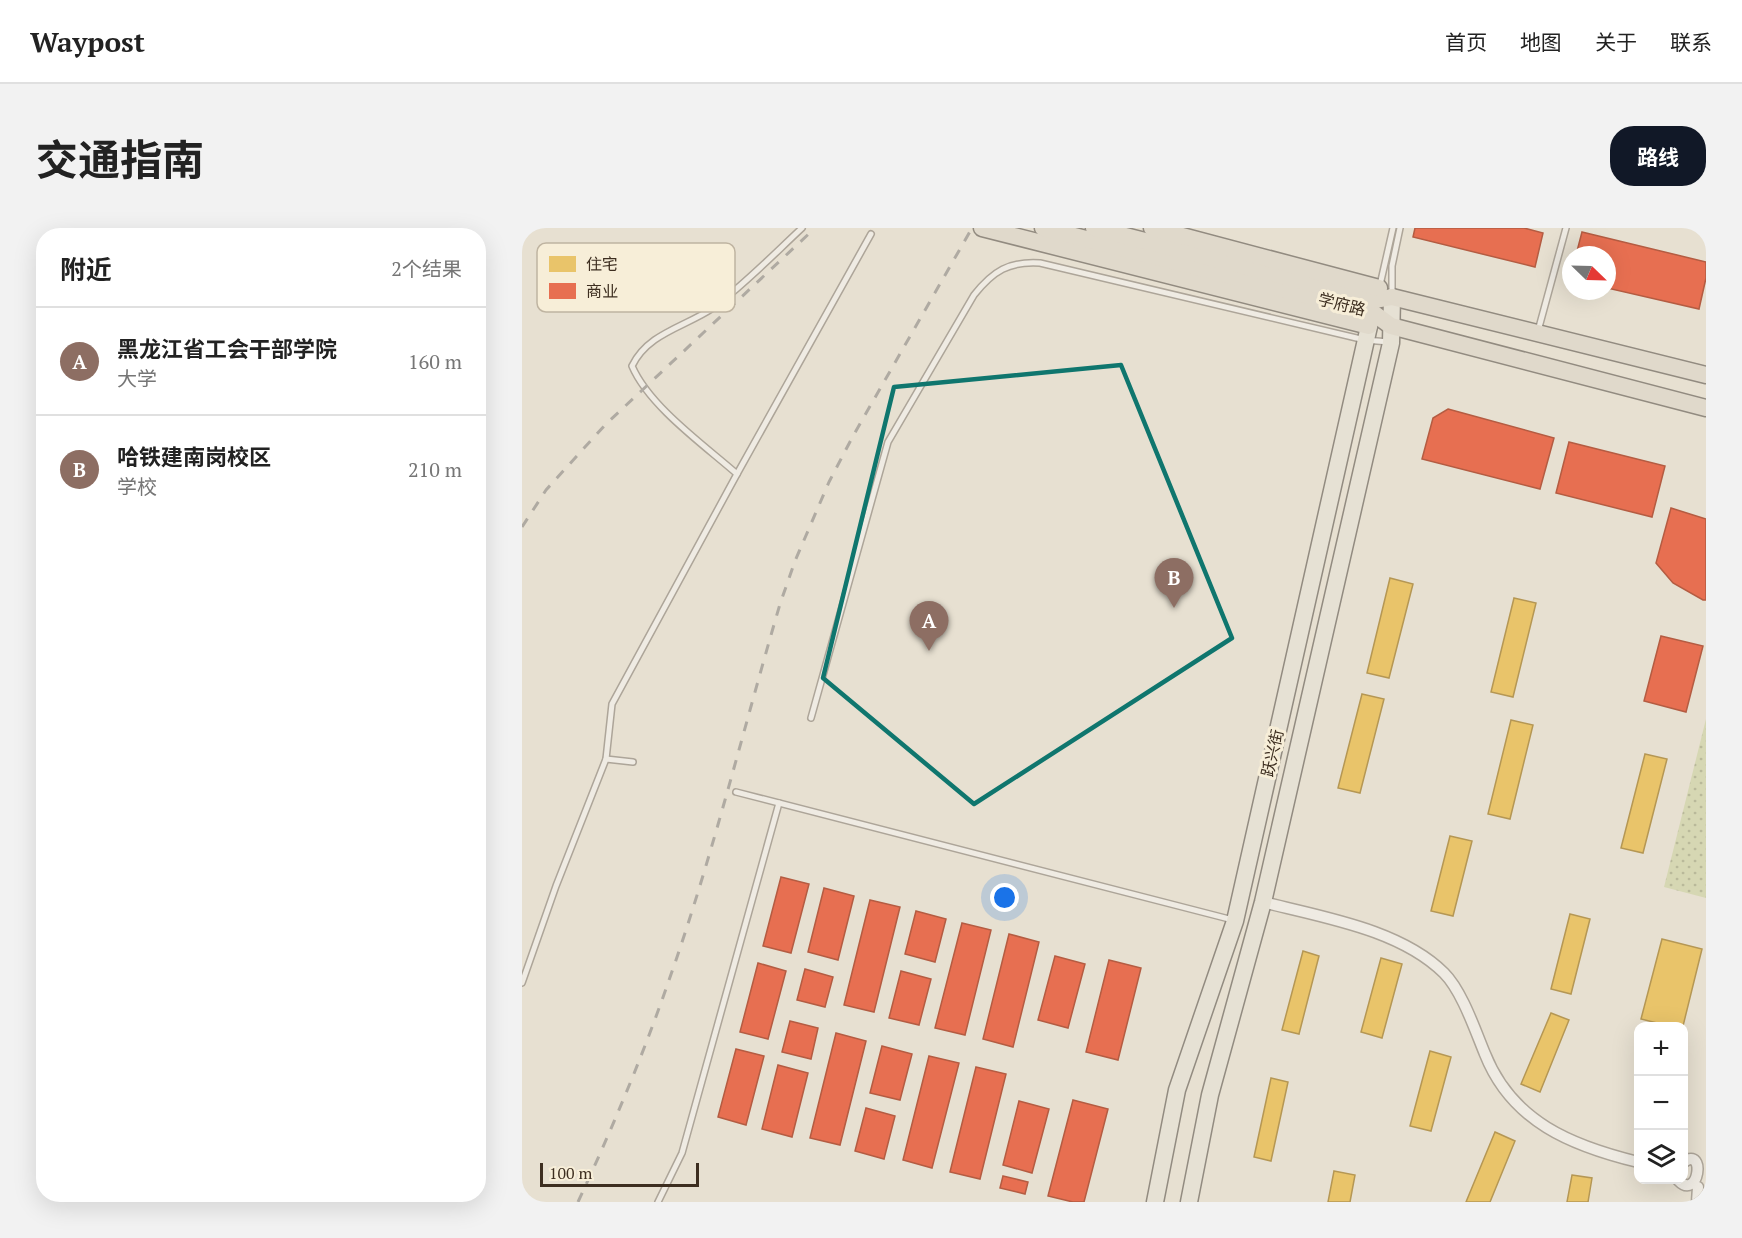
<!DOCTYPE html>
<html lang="zh">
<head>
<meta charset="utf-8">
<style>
	body { margin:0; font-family:"PT Serif","Noto Sans SC",serif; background:#f2f2f2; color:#222 }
	.controls { position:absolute; right:18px; bottom:18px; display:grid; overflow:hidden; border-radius:12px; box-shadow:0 6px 24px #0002 }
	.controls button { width:54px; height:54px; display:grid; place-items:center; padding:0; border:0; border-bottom:2px solid #e0e0e0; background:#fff; color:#222; font:30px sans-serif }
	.compass { position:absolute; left:1040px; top:18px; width:54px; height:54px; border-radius:50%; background:#fff; box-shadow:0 6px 24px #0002; rotate:113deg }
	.scale { position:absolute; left:18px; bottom:15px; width:159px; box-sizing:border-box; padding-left:6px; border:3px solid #3d2e20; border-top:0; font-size:16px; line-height:21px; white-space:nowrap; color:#3d2e20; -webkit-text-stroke:4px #f7eed8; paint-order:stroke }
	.you { position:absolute; left:483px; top:670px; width:21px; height:21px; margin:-15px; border:4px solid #fff; border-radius:50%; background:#1a73e8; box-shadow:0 0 0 9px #1a73e833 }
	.badge { display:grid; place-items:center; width:39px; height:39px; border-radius:50%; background:#111827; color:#fff; font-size:20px; font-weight:700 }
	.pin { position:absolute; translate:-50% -50px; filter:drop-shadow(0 2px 3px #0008) }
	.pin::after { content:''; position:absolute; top:32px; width:21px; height:18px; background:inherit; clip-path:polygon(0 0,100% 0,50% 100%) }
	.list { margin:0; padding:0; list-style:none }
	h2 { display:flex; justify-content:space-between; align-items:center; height:78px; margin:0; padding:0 24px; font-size:26px }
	h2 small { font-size:20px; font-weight:400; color:#767676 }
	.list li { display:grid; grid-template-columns:39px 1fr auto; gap:18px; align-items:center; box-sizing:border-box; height:108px; padding:0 24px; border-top:2px solid #e0e0e0 }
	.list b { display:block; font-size:22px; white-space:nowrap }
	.list p { margin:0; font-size:20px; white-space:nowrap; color:#767676 }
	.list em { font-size:20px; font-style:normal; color:#767676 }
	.icon { flex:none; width:33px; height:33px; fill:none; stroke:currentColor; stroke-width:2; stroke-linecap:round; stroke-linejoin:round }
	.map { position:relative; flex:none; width:1184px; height:974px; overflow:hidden; border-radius:24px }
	header { display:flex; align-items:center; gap:36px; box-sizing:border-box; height:84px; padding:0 30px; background:#fff; border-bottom:2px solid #e0e0e0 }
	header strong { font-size:28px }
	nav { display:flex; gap:33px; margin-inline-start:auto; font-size:21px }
	.intro { display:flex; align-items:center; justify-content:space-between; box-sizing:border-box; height:144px; padding:0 36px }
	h1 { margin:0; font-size:42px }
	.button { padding:15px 27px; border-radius:24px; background:#111827; color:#fff; font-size:21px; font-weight:700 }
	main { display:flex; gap:36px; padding:0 36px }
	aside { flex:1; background:#fff; border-radius:24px; box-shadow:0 6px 24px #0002 }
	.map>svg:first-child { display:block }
</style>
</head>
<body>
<header>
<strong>Waypost</strong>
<nav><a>首页</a><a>地图</a><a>关于</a><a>联系</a></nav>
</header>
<div class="intro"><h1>交通指南</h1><a class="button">路线</a></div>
<main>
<aside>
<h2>附近<small>2个结果</small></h2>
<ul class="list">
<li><span class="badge" style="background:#8d6e63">A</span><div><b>黑龙江省工会干部学院</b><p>大学</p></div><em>160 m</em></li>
<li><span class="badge" style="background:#8d6e63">B</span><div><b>哈铁建南岗校区</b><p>学校</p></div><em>210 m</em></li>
</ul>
</aside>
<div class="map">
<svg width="1184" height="974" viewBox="0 0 1184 974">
	<defs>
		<pattern id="park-dots" width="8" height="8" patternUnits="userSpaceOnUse" patternTransform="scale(1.5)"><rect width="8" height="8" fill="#d6d7b3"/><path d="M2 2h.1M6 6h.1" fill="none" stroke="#b9b99a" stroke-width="1.8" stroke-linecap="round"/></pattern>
	</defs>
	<rect width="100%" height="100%" fill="#e7e0d1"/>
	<!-- park -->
	<path fill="url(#park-dots)" d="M1184 491V670L1142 659Z"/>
	<!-- homes -->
	<g fill="#e9c46a" stroke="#b59754" stroke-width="1.5">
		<path d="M868 350 891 356 867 450 845 445Z"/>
		<path d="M992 370 1014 375 991 469 969 464Z"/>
		<path d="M840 466 862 471 838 565 816 560Z"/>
		<path d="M989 492 1011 497 988 591 966 586Z"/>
		<path d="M1123 526 1145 531 1121 625 1099 620Z"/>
		<path d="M928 608 950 613 931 688 909 683Z"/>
		<path d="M1048 686 1068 691 1049 766 1029 761Z"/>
		<path d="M1140 711 1180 721 1161 798H1147L1119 791Z"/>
		<path d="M781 723 797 728 777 806 760 802Z"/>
		<path d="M859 730 880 736 860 810 839 804Z"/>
		<path d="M1029 785 1047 792 1018 864 999 856Z"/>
		<path d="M908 823 929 829 909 903 888 898Z"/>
		<path d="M749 850 766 854 749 933 732 929Z"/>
		<path d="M973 904 993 913 968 974H944Z"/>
		<path d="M812 943 833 947 828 974H806Z"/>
		<path d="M1050 947 1070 950 1066 974H1045Z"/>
	</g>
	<!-- shops -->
	<g fill="#e76f51" stroke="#b45c42" stroke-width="1.5">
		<path d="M893 0H1002L1021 5 1013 39 891 9Z"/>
		<path d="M1060 4 1184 34V50L1177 81 1085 60V27H1054Z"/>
		<path d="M926 181 1032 210 1018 261 900 231 911 190Z"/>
		<path d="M1047 214 1143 238 1130 289 1034 265Z"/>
		<path d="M1149 280 1184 291V372H1181L1151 355 1134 335Z"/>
		<path d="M1139 408 1181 418 1164 484 1122 473Z"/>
		<path d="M259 649 287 656 269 725 241 718Z"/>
		<path d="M302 660 332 668 316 732 286 724Z"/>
		<path d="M348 672 378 679 352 784 322 777Z"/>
		<path d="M394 683 424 691 413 734 383 726Z"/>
		<path d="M440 695 469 702 443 807 413 800Z"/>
		<path d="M487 706 517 714 491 819 461 811Z"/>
		<path d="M533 728 563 736 546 800 516 792Z"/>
		<path d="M587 732 619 740 596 832 564 824Z"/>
		<path d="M236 735 264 743 246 811 218 804Z"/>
		<path d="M283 741 311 749 303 779 275 772Z"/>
		<path d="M379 743 409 751 397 797 367 790Z"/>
		<path d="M268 793 296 800 289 831 260 824Z"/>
		<path d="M314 805 344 813 318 917 288 910Z"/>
		<path d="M360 818 390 826 378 872 348 865Z"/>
		<path d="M214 821 242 828 224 897 196 889Z"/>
		<path d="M407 828 437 835 410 940 381 932Z"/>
		<path d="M256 837 286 845 270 909 240 901Z"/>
		<path d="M454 839 484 846 458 951 428 944Z"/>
		<path d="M551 872 586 881 562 974H551L526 968Z"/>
		<path d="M497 873 527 881 510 945 481 937Z"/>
		<path d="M344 880 373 888 362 931 333 923Z"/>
		<path d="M481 948 506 954 503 966 478 960Z"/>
	</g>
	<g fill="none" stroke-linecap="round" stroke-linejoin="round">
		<defs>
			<g id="service">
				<path d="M858 57 871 0"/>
				<path d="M870 67V38L878 0"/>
				<path d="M1016 103 1044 0"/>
				<path d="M215 246C182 217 127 178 110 138 126 105 163 99 191 80 223 56 251 27 280 0"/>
				<path d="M289 490 366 214 452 67C471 43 487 33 518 35L843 112 867 114"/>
				<path d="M84 531 111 534"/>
				<path d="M214 564 711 692"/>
				<path d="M0 755 34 658 84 531 90 476 215 246 349 6"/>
				<path d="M136 974 160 925 257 575"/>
			</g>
			<g id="minor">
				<path d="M741 674C799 689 878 701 922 745 940 763 953 802 963 826 990 894 1050 918 1116 934"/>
				<path d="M1156 952C1177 974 1184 918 1162 934"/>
				<path d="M1175 974 1176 959"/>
			</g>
			<g id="primary">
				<path d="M633 974 655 862 713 693 850 85"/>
				<path d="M667 974 688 867 741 674 869 115 870 69"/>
			</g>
			<g id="trunk">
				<path d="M460 0 847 98"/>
				<path d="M521 0 850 84 869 98 1184 180"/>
				<path d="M572 0 854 72 870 69 1184 147"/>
				<path d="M630 0 857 60"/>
			</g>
		</defs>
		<!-- service casing -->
		<use href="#service" stroke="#ada599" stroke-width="8"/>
		<!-- minor casing -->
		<use href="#minor" stroke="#ada599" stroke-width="13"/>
		<!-- primary casing -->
		<use href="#primary" stroke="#928b80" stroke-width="19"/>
		<!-- trunk casing -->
		<use href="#trunk" stroke="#928b80" stroke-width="19"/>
		<!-- service -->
		<use href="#service" stroke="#efebe3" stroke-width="5"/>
		<!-- minor -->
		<use href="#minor" stroke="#efebe3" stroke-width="10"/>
		<!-- primary -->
		<use href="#primary" stroke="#e6e1d4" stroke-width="16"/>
		<!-- trunk -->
		<use href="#trunk" stroke="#e0d9cb" stroke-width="16"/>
		<!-- rail -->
		<g stroke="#afaaa2" stroke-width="3" stroke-dasharray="10 10" stroke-linecap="butt">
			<path d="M0 299 24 262 83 197 293 0"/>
			<path d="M56 974C89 903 120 830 146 755 190 631 221 502 258 376L273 333 307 254 331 208 450 0"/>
		</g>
	</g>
	<!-- marked area -->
	<path fill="none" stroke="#0f766e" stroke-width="4.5" stroke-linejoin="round" d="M599 137 710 410 452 576 301 450 372 159Z"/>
	<g text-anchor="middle" stroke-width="6" stroke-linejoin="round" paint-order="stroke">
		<!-- street labels -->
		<g font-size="16" fill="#3d2e20" stroke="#f7eed8">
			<text transform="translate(820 76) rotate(14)" y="6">学府路</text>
			<text transform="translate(750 525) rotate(-77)" y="6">跃兴街</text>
		</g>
	</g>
	<!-- legend -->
	<rect x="15" y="15" width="198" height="69" rx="9" fill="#f7eed8" stroke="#bfb4a1" stroke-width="1.5"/>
	<rect x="27" y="28" width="27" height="16" fill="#e9c46a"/>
	<rect x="27" y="55" width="27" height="16" fill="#e76f51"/>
	<g font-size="16" fill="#3d2e20">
		<text x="64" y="42">住宅</text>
		<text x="64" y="69">商业</text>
	</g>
</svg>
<div class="controls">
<button>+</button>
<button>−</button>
<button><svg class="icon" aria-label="layers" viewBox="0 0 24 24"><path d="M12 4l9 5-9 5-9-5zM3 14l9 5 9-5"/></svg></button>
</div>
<svg class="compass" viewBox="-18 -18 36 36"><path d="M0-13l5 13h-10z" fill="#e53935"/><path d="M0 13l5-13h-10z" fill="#767676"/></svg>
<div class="scale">100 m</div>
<div class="you"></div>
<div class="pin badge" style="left:407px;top:423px;background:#8d6e63">A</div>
<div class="pin badge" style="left:652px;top:380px;background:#8d6e63">B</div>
</div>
</main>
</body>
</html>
